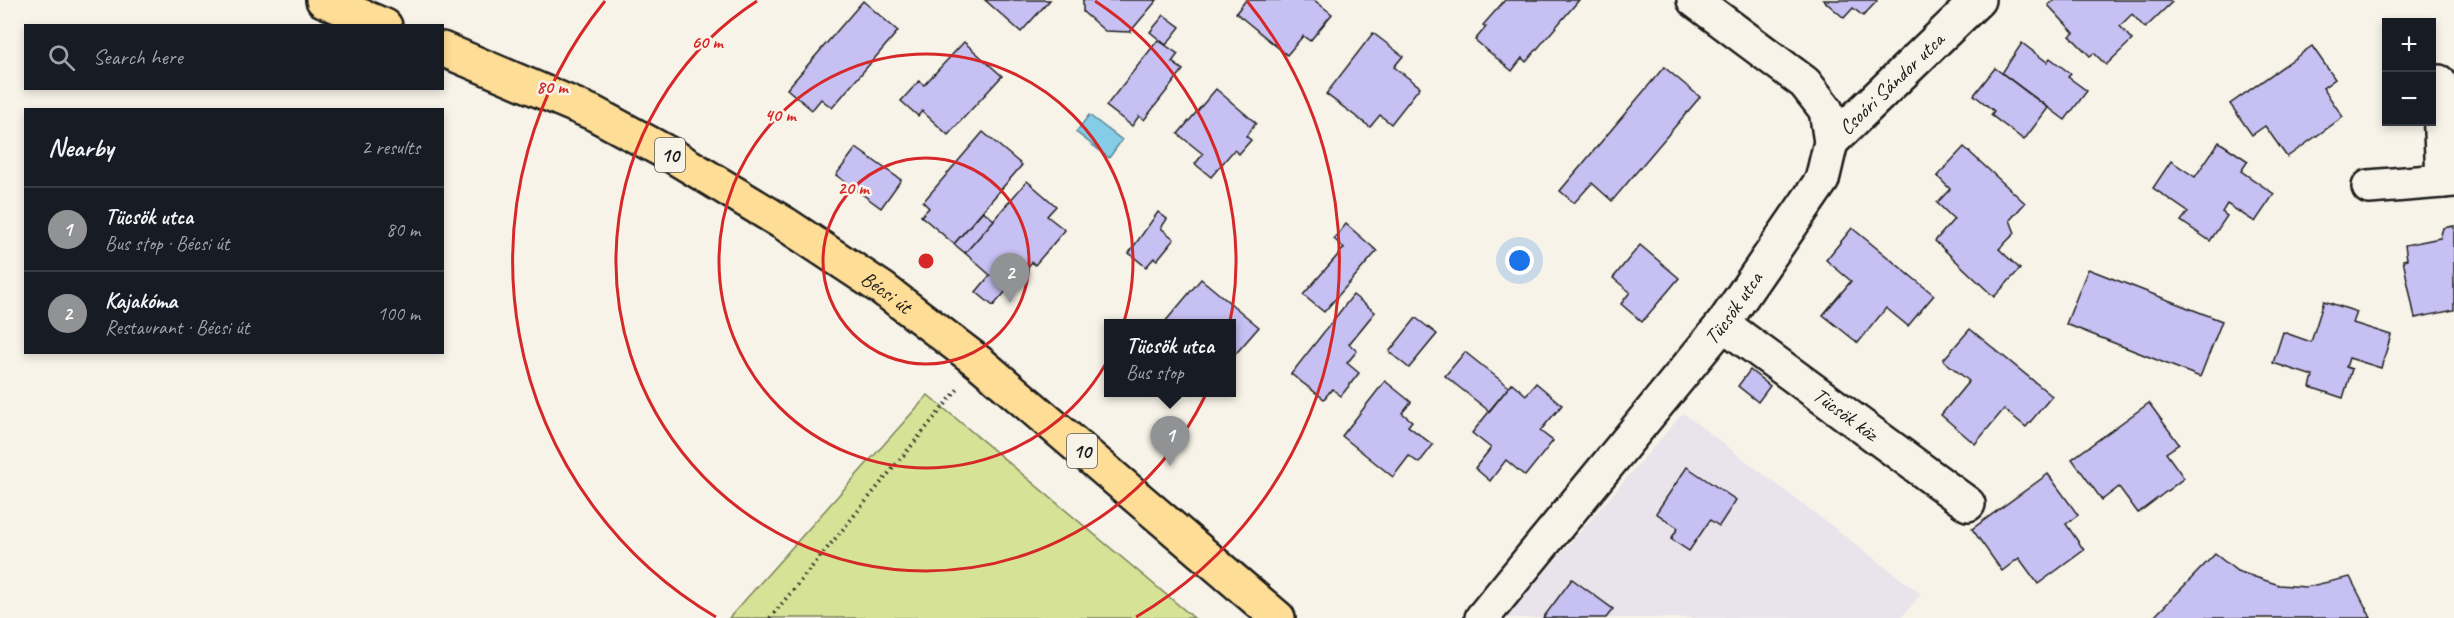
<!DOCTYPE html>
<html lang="en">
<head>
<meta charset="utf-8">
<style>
	body { margin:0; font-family:Caveat,sans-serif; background:#242831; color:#f1f3f6 }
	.controls { position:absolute; right:18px; top:18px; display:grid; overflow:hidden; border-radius:0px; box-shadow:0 3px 9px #0003 }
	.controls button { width:54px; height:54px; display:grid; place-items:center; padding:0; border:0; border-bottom:2px solid #363941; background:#171b24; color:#f1f3f6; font:30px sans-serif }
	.you { position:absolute; left:1520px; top:261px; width:21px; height:21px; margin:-15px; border:4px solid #fff; border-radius:50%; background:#1a73e8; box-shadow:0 0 0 9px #1a73e833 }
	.badge { display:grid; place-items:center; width:39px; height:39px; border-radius:50%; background:#919294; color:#fff; font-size:20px; font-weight:700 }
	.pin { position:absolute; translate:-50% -50px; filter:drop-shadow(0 2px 3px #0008) }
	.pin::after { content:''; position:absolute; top:32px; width:21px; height:18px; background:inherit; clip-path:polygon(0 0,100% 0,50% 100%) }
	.popup { position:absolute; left:1104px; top:319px; width:132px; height:78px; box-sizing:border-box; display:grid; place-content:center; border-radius:0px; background:#171b24; filter:drop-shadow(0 2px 4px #0005); font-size:20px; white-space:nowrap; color:#9ea1a6 }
	.popup b { font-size:22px; color:#f1f3f6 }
	.popup::after { content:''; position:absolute; left:50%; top:100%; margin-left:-12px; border:12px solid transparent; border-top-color:#171b24 }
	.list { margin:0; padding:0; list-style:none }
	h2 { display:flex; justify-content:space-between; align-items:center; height:78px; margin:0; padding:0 24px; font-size:26px }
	h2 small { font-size:20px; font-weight:400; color:#9ea1a6 }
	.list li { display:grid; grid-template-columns:39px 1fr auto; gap:18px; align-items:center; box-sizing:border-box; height:84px; padding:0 24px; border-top:2px solid #363941 }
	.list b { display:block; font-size:22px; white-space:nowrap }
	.list p { margin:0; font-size:20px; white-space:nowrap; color:#9ea1a6 }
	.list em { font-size:20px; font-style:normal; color:#9ea1a6 }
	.icon { flex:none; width:33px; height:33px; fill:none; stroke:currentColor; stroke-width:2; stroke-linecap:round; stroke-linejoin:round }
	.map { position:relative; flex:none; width:2454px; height:618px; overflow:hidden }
	.search { position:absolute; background:#171b24; box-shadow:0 3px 9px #0003; left:24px; top:24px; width:420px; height:66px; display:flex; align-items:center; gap:15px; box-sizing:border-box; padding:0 21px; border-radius:0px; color:#9ea1a6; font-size:22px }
	.panel { position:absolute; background:#171b24; box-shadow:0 3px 9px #0003; left:24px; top:108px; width:420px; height:246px; border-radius:0px }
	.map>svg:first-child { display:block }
</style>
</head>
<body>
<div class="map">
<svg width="2454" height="618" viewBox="0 0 2454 618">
	<rect width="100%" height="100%" fill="#f7f3e8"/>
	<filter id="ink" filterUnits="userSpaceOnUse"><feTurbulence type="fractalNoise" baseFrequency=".0167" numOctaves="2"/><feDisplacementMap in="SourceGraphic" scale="12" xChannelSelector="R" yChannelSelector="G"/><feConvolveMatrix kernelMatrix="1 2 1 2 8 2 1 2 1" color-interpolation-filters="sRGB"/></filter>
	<g filter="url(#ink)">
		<!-- built -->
		<path fill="#e9e4eb" d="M1683 413 1921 594 1901 618H1505Z"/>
		<!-- green -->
		<path fill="#d6e396" stroke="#798059" stroke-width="1.5" d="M928 395 1194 618H729Z"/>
		<!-- water -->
		<path fill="#85cce6" stroke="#5b8695" stroke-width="1.5" d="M1089 115 1122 140 1109 158 1076 132Z"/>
		<!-- building -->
		<g fill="#c7c0f2" stroke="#1c1c1c" stroke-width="1.5">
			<path d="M985 0H1050L1021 32Z"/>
			<path d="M1083 0H1157L1130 32 1105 31 1083 12Z"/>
			<path d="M1246 0H1314L1332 14 1310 41 1303 36 1287 55 1236 13Z"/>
			<path d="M1505 0H1579L1526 62 1522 58 1512 71 1475 40 1486 27 1483 25Z"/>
			<path d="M1823 0H1876L1877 1 1863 16 1853 8 1844 18Z"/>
			<path d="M2053 0H2169L2172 2 2145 28 2132 14 2120 26 2132 40 2106 65 2094 53 2090 56 2070 36 2074 33 2048 5Z"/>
			<path d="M863 1 898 31 832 108 821 99 812 110 787 89Z"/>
			<path d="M1164 15 1180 27 1166 45 1150 32Z"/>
			<path d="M1373 33 1403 56 1394 67 1420 87 1391 124 1380 115 1370 127 1326 94Z"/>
			<path d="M1158 40 1178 54 1172 62 1183 70 1144 120 1139 116 1132 126 1106 106Z"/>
			<path d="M964 42 1002 76 948 135 922 111 918 116 901 101 919 81 924 85Z"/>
			<path d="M2022 43 2047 62 2050 58 2071 74 2068 77 2087 91 2065 120 2002 73Z"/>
			<path d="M2312 46 2335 79 2323 88 2343 117 2287 157 2265 126 2252 135 2230 104Z"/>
			<path d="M1664 67 1700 97 1612 201 1592 183 1574 203 1560 191Z"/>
			<path d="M1995 68 2048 108 2024 140 1991 115 1994 111 1974 95Z"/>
			<path d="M1216 89 1256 123 1246 136 1251 140 1239 154 1234 150 1211 177 1195 164 1203 154 1178 134Z"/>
			<path d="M983 132 1022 165 954 244 921 216 929 208 923 202Z"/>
			<path d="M2219 142 2248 161 2241 171 2274 194 2255 222 2227 204 2222 212 2227 216 2210 241 2181 221 2188 212 2153 188 2171 161 2195 177Z"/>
			<path d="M1964 147 2025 203 2010 220 2015 233 1999 249 2020 269 1994 297 1935 241 1954 219 1937 203 1950 189 1937 176Z"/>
			<path d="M856 148 901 180 881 208 836 175Z"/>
			<path d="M1027 181 1056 206 1047 216 1065 230 1035 265 1032 262 993 306 976 292 990 275 965 253Z"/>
			<path d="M983 211 994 220 965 253 954 244Z"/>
			<path d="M1158 212 1167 219 1161 228 1174 239 1157 260 1154 258 1146 267 1129 253Z"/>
			<path d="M1346 224 1377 251 1324 312 1303 295 1344 248 1334 239Z"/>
			<path d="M2454 226V310L2415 318 2403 260 2407 259 2405 245 2440 238 2443 228Z"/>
			<path d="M1852 228 1934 295 1908 326 1886 308 1858 343 1823 315 1851 281 1826 260Z"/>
			<path d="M1640 245 1679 278 1642 322 1621 304 1630 292 1613 278Z"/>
			<path d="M2088 269 2222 321 2200 377 2066 324Z"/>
			<path d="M1201 279 1259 327 1232 358V324L1164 323Z"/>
			<path d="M1353 295 1375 312 1349 344 1357 351 1347 363 1359 373 1341 396 1332 389 1324 399 1291 374Z"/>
			<path d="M2324 301 2357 312 2353 323 2391 335 2381 368 2349 358 2346 367 2352 369 2343 398 2310 387 2313 376 2273 363 2283 332 2311 342Z"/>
			<path d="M1416 318 1437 334 1409 368 1389 352Z"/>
			<path d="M1970 329 2052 396 2026 427 2004 409 1975 444 1941 415 1969 381 1943 360Z"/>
			<path d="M1465 352 1509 387 1489 411 1445 376Z"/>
			<path d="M1750 370 1770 386 1758 402 1738 386Z"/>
			<path d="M1385 381 1411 402 1402 413 1412 421 1408 426 1433 445 1419 463 1409 456 1393 477 1342 436Z"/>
			<path d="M1512 383 1526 395 1536 383 1562 405 1540 431 1553 441 1525 476 1506 460 1490 481 1475 468 1491 448 1472 433Z"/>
			<path d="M2149 403 2179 444 2166 453 2184 478 2138 513 2119 487 2102 500 2072 459Z"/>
			<path d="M1687 467 1736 500 1719 526 1710 520 1689 551 1671 539 1678 528 1656 513Z"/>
			<path d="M2048 474 2078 515 2066 524 2084 550 2038 584 2019 558 2002 571 1972 529Z"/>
			<path d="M2215 554 2237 571 2279 585 2306 587 2350 577 2371 618H2153Z"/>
			<path d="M1572 579 1613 609 1606 618H1543Z"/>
		</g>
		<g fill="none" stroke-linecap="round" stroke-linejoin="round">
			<defs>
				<g id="minor">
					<path d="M2439 82 2443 181"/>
					<path id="s1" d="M1831 142 1978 0"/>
					<path d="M2369 187 2454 180"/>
					<path id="s2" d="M1723 324 1968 504"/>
					<path id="s3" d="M1482 618 1723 324 1822 180 1831 142 1826 110 1805 83 1694 0"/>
				</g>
				<g id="major">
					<path d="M323 0 385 26"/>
					<path id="s4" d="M442 49 593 113 671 155 785 224 883 289 980 363 1278 618"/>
				</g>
			</defs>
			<!-- minor casing -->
			<use href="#minor" stroke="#1c1c1c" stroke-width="38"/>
			<!-- major casing -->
			<use href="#major" stroke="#1c1c1c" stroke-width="38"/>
			<!-- path -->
			<path stroke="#1c1c1c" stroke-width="4" stroke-dasharray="1.5 4.5" stroke-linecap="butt" d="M770 618 958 389"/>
			<!-- minor -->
			<use href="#minor" stroke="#f7f3e8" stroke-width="33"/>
			<!-- major -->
			<use href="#major" stroke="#fedd96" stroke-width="33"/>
		</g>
	</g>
	<!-- distance rings -->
	<g fill="none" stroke="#d62828" stroke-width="3">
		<circle cx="926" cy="261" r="103"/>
		<circle cx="926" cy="261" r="207"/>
		<path d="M1095 1A310 310 0 1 1 757 1"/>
		<path d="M716 617A413 413 0 0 1 605 1M1247 1A413 413 0 0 1 1136 617"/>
	</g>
	<g text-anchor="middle" stroke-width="5" stroke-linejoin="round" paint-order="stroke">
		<!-- shield labels -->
		<g fill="#f7f3e8" stroke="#5e5c59" stroke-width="1.5">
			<rect x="655" y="138" width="30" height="34" rx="4.5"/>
			<rect x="1067" y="434" width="30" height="34" rx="4.5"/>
		</g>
		<g font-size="20" font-weight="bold" fill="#1c1c1c">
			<text x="670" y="162">10</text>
			<text x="1082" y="458">10</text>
		</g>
		<!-- street labels -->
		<g font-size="21" fill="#1c1c1c" stroke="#f7f3e8">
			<text dy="7" stroke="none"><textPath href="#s1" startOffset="84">Csoóri Sándor utca</textPath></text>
			<text dy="7" stroke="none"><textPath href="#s4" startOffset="508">Bécsi út</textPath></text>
			<text dy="7" stroke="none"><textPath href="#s3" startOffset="399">Tücsök utca</textPath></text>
			<text dy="7" stroke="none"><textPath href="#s2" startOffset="152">Tücsök köz</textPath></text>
		</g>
	</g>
	<circle cx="926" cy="261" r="9" fill="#d62828" stroke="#f7f3e8" stroke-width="3"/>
	<g font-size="18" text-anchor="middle" font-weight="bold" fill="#d62828" stroke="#f7f3e8" stroke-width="5" stroke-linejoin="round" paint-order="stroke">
		<text x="707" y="48">60 m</text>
		<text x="552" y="93">80 m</text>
		<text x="780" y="121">40 m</text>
		<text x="853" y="194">20 m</text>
	</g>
</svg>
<div class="controls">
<button>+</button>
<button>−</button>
</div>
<div class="you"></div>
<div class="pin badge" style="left:1170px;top:466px">1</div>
<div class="popup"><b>Tücsök utca</b>Bus stop</div>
<div class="pin badge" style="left:1010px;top:303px">2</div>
<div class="search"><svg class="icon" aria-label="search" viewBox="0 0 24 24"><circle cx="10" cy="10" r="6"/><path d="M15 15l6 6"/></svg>Search here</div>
<section class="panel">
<h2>Nearby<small>2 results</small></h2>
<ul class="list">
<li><span class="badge">1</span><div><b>Tücsök utca</b><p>Bus stop · Bécsi út</p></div><em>80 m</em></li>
<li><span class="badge">2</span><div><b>Kajakóma</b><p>Restaurant · Bécsi út</p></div><em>100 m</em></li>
</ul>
</section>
</div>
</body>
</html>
